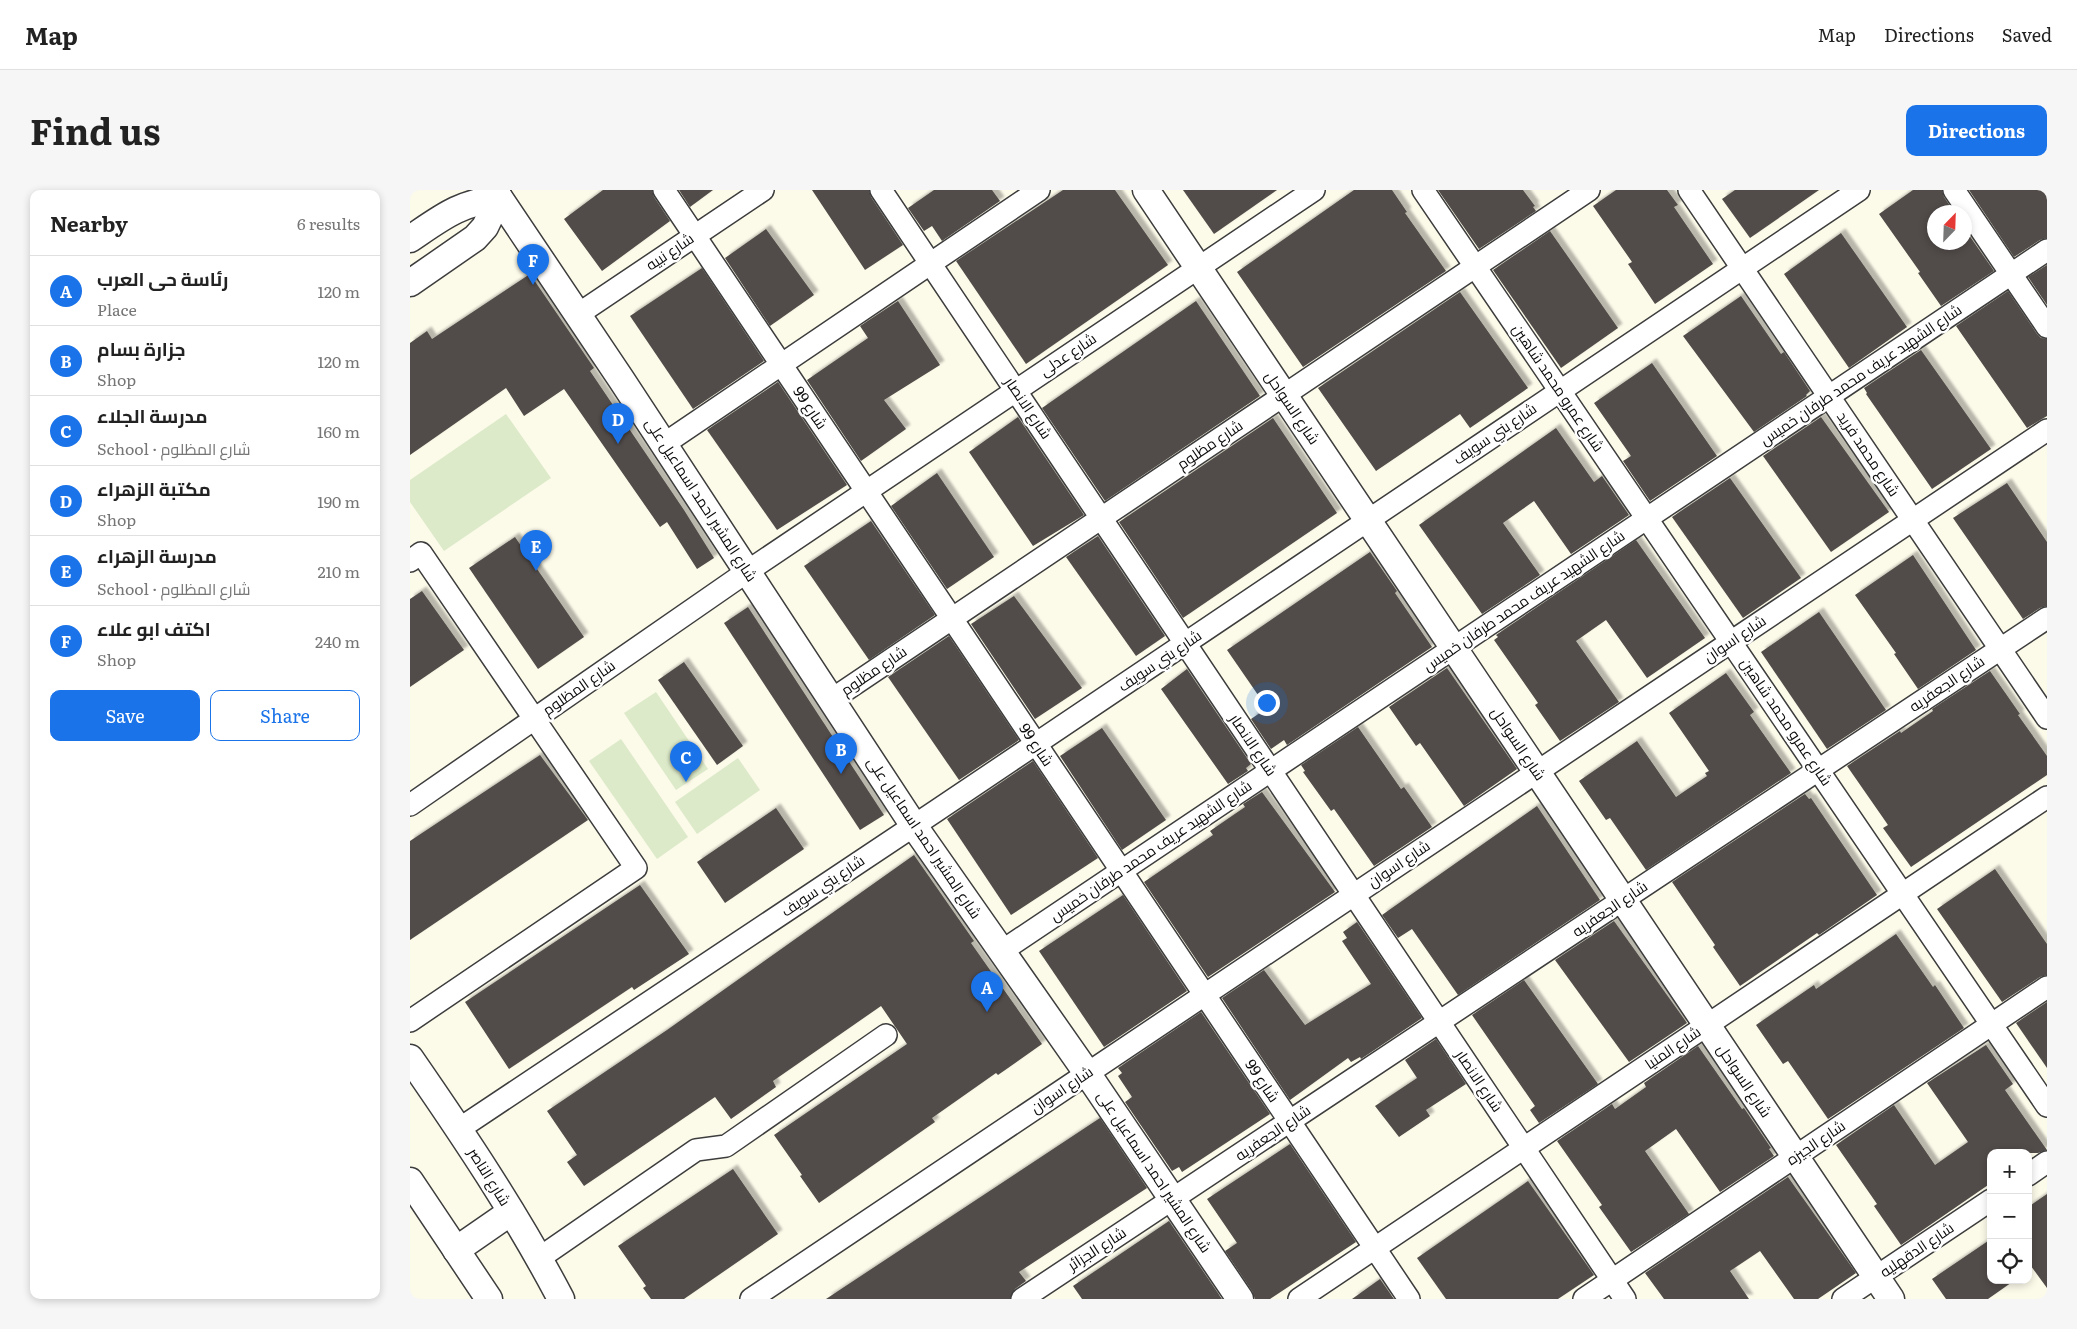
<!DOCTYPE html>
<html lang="en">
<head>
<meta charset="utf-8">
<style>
	body { margin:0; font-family:Literata,Cairo,serif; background:#f6f6f6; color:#222 }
	.controls { position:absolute; right:15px; bottom:15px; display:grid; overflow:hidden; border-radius:10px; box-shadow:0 2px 8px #0003 }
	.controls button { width:45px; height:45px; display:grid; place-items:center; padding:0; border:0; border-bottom:1px solid #e0e0e0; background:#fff; color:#222; font:25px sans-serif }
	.compass { position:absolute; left:1517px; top:15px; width:45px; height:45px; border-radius:50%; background:#fff; box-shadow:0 2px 8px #0003; rotate:23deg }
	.you { position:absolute; left:856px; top:512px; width:18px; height:18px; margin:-12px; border:4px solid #fff; border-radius:50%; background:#1a73e8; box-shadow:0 0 0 8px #1a73e833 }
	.badge { display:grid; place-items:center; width:32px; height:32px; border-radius:50%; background:#1a73e8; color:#fff; font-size:16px; font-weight:700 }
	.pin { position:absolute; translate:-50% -41px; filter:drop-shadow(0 1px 2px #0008) }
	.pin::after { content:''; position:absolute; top:26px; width:18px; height:15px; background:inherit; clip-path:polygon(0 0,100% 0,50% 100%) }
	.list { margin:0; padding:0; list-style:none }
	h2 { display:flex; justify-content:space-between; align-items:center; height:65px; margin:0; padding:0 20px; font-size:21px }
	h2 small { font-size:16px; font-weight:400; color:#767676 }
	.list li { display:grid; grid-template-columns:32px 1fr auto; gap:15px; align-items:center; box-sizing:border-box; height:70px; padding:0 20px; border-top:1px solid #e0e0e0 }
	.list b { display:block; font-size:19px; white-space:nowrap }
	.list p { margin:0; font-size:16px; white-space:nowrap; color:#767676 }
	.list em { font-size:16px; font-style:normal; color:#767676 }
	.actions { display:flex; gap:10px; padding:15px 20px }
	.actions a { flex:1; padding:11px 0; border:1px solid #1a73e8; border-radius:10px; text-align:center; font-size:18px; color:#1a73e8 }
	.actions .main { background:#1a73e8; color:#fff }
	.icon { flex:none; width:28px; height:28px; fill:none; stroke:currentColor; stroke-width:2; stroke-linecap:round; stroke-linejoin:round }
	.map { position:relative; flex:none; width:1637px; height:1109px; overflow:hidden; border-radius:10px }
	header { display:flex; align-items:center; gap:30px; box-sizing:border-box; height:70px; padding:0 25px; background:#fff; border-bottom:1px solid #e0e0e0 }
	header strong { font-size:24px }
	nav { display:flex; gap:28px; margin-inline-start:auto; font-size:18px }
	.intro { display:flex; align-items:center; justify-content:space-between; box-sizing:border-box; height:120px; padding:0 30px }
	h1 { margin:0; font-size:35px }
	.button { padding:12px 22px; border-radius:10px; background:#1a73e8; color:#fff; font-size:18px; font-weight:700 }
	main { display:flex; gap:30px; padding:0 30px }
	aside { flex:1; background:#fff; border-radius:10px; box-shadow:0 2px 8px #0003 }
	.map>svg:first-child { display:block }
</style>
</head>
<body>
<header>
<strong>Map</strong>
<nav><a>Map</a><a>Directions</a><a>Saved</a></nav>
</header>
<div class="intro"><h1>Find us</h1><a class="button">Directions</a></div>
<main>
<aside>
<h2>Nearby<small>6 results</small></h2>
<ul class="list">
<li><span class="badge">A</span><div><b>رئاسة حى العرب</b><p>Place</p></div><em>120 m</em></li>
<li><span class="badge">B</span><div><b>جزارة بسام</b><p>Shop</p></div><em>120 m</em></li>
<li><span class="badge">C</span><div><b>مدرسة الجلاء</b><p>School · شارع المظلوم</p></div><em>160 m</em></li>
<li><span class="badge">D</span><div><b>مكتبة الزهراء</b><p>Shop</p></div><em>190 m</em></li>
<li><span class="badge">E</span><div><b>مدرسة الزهراء</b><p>School · شارع المظلوم</p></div><em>210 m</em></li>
<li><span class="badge">F</span><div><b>اكتف ابو علاء</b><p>Shop</p></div><em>240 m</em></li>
</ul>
<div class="actions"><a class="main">Save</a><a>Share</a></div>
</aside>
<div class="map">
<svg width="1637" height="1109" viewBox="0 0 1637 1109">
	<defs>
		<filter id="shadow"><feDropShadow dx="4.5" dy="-4.5" stdDeviation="1" flood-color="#0004"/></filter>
	</defs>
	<rect width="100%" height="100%" fill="#fcfae9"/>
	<!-- pitch -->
	<g fill="#dceac9">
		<path d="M96 224 141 288 34 361 0 312V290Z"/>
		<path d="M246 502 298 579 266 600 214 523Z"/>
		<path d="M211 549 278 647 247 669 179 571Z"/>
		<path d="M328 568 350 600 287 644 265 612Z"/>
	</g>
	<!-- building -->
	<g fill="#514c48" filter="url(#shadow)">
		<path d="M193 0H242L244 7 260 31 192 81 154 29Z"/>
		<path d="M269 0H303L280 17Z"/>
		<path d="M402 0H459L461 7 493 55 455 80Z"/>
		<path d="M524 0H582L590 11 532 51 522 36 514 41 498 18Z"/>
		<path d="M653 0H705L758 75 616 174 546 71Z"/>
		<path d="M773 0H867L804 44Z"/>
		<path d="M944 0H982L997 22 995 23 1036 81 893 177 827 82Z"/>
		<path d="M1028 0H1113L1125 16 1123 17 1126 21 1069 59Z"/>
		<path d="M1206 0H1257L1268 15 1264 17 1303 74 1245 114 1218 74 1222 72 1183 16Z"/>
		<path d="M1325 0H1409L1340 48 1312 9Z"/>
		<path d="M1503 0H1532L1534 7 1544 22H1524V52H1554V38L1584 81 1531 116 1508 83 1510 82 1469 24Z"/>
		<path d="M1559 0H1637V48L1630 50 1604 67Z"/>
		<path d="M356 39 404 105 360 136 315 68Z"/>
		<path d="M1140 41 1208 138 1151 178 1083 80Z"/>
		<path d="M1431 43 1497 137 1439 178 1374 84Z"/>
		<path d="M1637 75V115L1618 87Z"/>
		<path d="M292 78 354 171 283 219 220 126Z"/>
		<path d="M120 84 184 178 180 181 274 320 304 368 287 379 257 332 250 337 154 199 114 226 96 198 0 265V153L17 141 22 149Z"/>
		<path d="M1598 101 1627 144 1631 148 1637 149V226L1617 238 1546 136Z"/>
		<path d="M1050 102 1118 198 1060 238 1050 224 966 281 908 198Z"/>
		<path d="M1331 106 1371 164 1374 162 1400 201 1396 205 1397 206 1344 242 1273 146Z"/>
		<path d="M488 111 530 175 474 210 496 239 451 271 397 190 458 148 450 136Z"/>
		<path d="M786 111 850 206 695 311 632 218Z"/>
		<path d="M1511 160 1581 259 1522 299 1456 204 1457 203 1454 198Z"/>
		<path d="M1242 173 1307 266 1240 311 1213 271 1221 266 1184 213Z"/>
		<path d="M368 192 437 295 367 340 297 240Z"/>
		<path d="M608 227 674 325 623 356 559 262Z"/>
		<path d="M1411 227 1479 322 1421 362 1353 266Z"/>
		<path d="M863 228 927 323 773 428 709 332Z"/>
		<path d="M1146 238 1184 292 1192 286 1219 325 1161 364 1124 311 1093 333 1130 385 1072 424 1009 335Z"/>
		<path d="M527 283 584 367 537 399 481 316Z"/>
		<path d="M1320 288 1391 388 1333 428 1262 327Z"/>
		<path d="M1597 293 1637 352V416L1630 418 1613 429 1543 328Z"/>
		<path d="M461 331 525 425 459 470 394 376Z"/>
		<path d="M688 346 755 446 726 466 656 367Z"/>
		<path d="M105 347 174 447 128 479 59 378Z"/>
		<path d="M1226 350 1295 448 1237 488 1196 430 1166 451 1209 512 1150 551 1125 515 1128 513 1084 450 1088 447 1086 445Z"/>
		<path d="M960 362 987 401 985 403 1022 457 877 555 874 550 861 559 841 529 857 518 817 460Z"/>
		<path d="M1503 365 1566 460 1508 499 1484 464 1486 463 1445 405Z"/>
		<path d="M12 401 54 460 0 497V409Z"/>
		<path d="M604 406 672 498 625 529 561 434Z"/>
		<path d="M338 417 474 625 450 640 314 433Z"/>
		<path d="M1409 422 1476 520 1417 559 1351 462Z"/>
		<path d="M539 446 609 550 549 590 478 487Z"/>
		<path d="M274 472 333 556 307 575 248 490Z"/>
		<path d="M1037 478 1107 579 1054 616 1010 553 1006 556 979 517Z"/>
		<path d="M777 479 841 574 836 578 838 581 818 594 751 499Z"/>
		<path d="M1580 481 1610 524 1608 525 1637 566V585L1501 677 1473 638 1478 635 1437 576 1490 541 1491 543 1523 521 1522 519Z"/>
		<path d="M1316 483 1344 522 1340 525 1381 583 1236 680 1200 628 1196 630 1169 591 1227 551 1266 607 1297 586 1295 583 1299 581 1259 523Z"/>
		<path d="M948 537 991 599 994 597 1022 637 964 676 924 619 921 621 893 582 895 581 891 575Z"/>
		<path d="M692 538 756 630 712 660 650 566Z"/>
		<path d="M130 565 178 630 0 750V651Z"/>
		<path d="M623 571 688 668 601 725 537 629Z"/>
		<path d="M852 602 925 702 798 787 734 692 803 645 800 641 835 617 833 614Z"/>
		<path d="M1395 604 1399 609 1401 608 1467 705 1409 745 1407 743 1330 796 1303 757 1305 755 1262 692Z"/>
		<path d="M1127 616 1190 710 1048 805 1002 739 988 748 972 725Z"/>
		<path d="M366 618 394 659 315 713 287 672Z"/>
		<path d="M504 665 564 751 561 753 632 854 588 885 586 883 522 928 525 932 409 1013 390 986 392 985 364 945 497 854 471 816 363 891 366 897 321 929 305 907 174 996 157 972 167 965 137 921 257 840Z"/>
		<path d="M1585 679 1637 754V785L1630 787 1592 812 1527 719Z"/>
		<path d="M230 695 279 764 224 800 222 797 99 879 55 812Z"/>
		<path d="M713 705 777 801 694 857 629 761Z"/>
		<path d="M1204 731 1277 833 1219 872 1145 770Z"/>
		<path d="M947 732 1012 828 951 869 950 867 941 872 938 868 880 910 812 808 854 780 895 835 961 794 932 751 937 748 933 742Z"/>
		<path d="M1486 744 1523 797 1525 795 1554 838 1418 929 1378 871 1373 874 1346 835 1404 795 1406 799Z"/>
		<path d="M1114 790 1188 894 1129 933 1120 920 1125 916 1062 825Z"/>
		<path d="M1637 812V878L1606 833Z"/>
		<path d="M791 822 860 924 772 982 769 977 762 981 715 912 722 907 708 886 712 883 708 878Z"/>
		<path d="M1026 849 1056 894 1016 920 1020 926 989 947 965 916 1007 888 995 870Z"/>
		<path d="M1576 855 1603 894 1595 900 1637 960 1628 963H1581V993L1491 1055 1464 1016 1467 1014 1426 955 1484 915 1525 975 1558 952 1517 893Z"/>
		<path d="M1288 856 1332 919 1334 918 1361 958 1359 959 1364 966 1310 1002 1266 939 1235 961 1279 1024 1221 1062 1189 1017 1192 1015 1147 951 1202 914 1205 919 1236 897 1234 893Z"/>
		<path d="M690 928 737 998 609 1082 616 1091 605 1099 600 1109H416Z"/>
		<path d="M880 954 946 1052 860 1109H845L842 1101 815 1061 827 1053 797 1009Z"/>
		<path d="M323 979 368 1044 274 1109H241L233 1098 236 1096 208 1056Z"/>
		<path d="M1378 987 1446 1083 1408 1109H1384L1350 1061 1320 1081 1339 1109H1254L1235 1083Z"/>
		<path d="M1118 991 1184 1085 1148 1109H1036L1007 1068Z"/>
		<path d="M1637 1004V1098L1618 1072V1017Z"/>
		<path d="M759 1031 812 1109H672L663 1096Z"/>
		<path d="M1581 1049V1090H1605L1578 1109H1536L1522 1089Z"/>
		<path d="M970 1089 984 1109H942Z"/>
	</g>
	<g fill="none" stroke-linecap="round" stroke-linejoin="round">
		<defs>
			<g id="minor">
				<path d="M254 0 999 1109"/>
				<path d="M471 0 1215 1109"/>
				<path d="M1013 0 1637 916"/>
				<path d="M1279 0 1637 528"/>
				<path d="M1544 0 1637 137"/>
				<path d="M167 125 353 0"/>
				<path d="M254 254 629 0"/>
				<path d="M0 371 11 363 226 678 0 831"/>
				<path d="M421 510 1179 0"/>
				<path d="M0 615 338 381 904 0"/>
				<path d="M592 761 1637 60"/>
				<path d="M49 939 526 621 1449 0"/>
				<path d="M1618 985 1637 972"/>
				<path d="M128 1069 286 960 316 956 476 845"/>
				<path d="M341 1109 1637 240"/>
				<path d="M612 1109 1637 428"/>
				<path d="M889 1109 1637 607"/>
				<path d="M1174 1109 1637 797"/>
				<path d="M1433 1109 1581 1010"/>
			</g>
			<g id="tertiary">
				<path d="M84 0 211 189 504 636 677 883 830 1109"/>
				<path d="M736 0 1481 1109"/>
				<path d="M0 49C34 26 48 14 89 8"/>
				<path d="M0 93 65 48 75 37 89 8"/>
				<path d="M0 868C54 946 107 1025 151 1109"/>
				<path d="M0 991 79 1109"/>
				<path d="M46 1060 101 1022"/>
			</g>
		</defs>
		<!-- minor casing -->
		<use href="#minor" stroke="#3d3d3d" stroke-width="24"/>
		<!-- tertiary casing -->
		<use href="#tertiary" stroke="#3d3d3d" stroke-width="29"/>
		<!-- minor -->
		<use href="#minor" stroke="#fff" stroke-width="21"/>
		<!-- tertiary -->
		<use href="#tertiary" stroke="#fff" stroke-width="26"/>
	</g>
	<g text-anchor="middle" stroke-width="5" stroke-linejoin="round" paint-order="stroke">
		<!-- street labels -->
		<g font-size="15" fill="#0a0a0a" stroke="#fff">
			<text transform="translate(260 62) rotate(-34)" y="5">شارع نبيه</text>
			<text transform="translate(658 165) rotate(-34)" y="5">شارع عدلى</text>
			<text transform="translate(1451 185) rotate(-34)" y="5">شارع الشهيد عريف محمد طرفان خميس</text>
			<text transform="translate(1148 198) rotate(56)" y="5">شارع عمرو محمد شاهين</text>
			<text transform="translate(400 218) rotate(56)" y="5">شارع 99</text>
			<text transform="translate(618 218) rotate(56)" y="5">شارع الانصار</text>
			<text transform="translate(882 218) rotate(56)" y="5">شارع السواحل</text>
			<text transform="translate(1085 244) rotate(-34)" y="5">شارع بني سويف</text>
			<text transform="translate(800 255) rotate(-34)" y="5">شارع مظلوم</text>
			<text transform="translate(1458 264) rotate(56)" y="5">شارع محمد فريد</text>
			<text transform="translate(291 310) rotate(57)" y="5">شارع المشير احمد اسماعيل على</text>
			<text transform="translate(1114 411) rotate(-34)" y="5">شارع الشهيد عريف محمد طرفان خميس</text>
			<text transform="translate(1325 449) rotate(-34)" y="5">شارع اسوان</text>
			<text transform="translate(750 471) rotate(-34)" y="5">شارع بني سويف</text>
			<text transform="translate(464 481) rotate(-34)" y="5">شارع مظلوم</text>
			<text transform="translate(1537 494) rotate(-34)" y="5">شارع الجعفريه</text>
			<text transform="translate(169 498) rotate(-35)" y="5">شارع المظلوم</text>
			<text transform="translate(1376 532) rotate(56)" y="5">شارع عمرو محمد شاهين</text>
			<text transform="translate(1108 554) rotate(56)" y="5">شارع السواحل</text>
			<text transform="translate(626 555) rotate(56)" y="5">شارع 99</text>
			<text transform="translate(843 555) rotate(56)" y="5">شارع الانصار</text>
			<text transform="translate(514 648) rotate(56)" y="5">شارع المشير احمد اسماعيل على</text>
			<text transform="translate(741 661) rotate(-34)" y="5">شارع الشهيد عريف محمد طرفان خميس</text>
			<text transform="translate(989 674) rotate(-34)" y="5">شارع اسوان</text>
			<text transform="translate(413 696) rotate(-34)" y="5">شارع بني سويف</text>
			<text transform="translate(1200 719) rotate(-34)" y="5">شارع الجعفريه</text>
			<text transform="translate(1263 858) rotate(-34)" y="5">شارع المنيا</text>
			<text transform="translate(852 891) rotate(56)" y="5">شارع 99</text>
			<text transform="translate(1069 891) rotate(56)" y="5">شارع الانصار</text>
			<text transform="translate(1334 891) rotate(56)" y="5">شارع السواحل</text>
			<text transform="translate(652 900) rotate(-34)" y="5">شارع اسوان</text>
			<text transform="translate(863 943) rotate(-34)" y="5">شارع الجعفريه</text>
			<text transform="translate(1406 953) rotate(-34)" y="5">شارع الجيزه</text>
			<text transform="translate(744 982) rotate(56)" y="5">شارع المشير احمد اسماعيل على</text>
			<text transform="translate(79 987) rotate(58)" y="5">شارع الناصر</text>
			<text transform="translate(687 1059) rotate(-33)" y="5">شارع الجزائر</text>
			<text transform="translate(1507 1060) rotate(-34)" y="5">شارع الدقهليه</text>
		</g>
	</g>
</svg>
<div class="controls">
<button>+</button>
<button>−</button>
<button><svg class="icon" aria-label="locate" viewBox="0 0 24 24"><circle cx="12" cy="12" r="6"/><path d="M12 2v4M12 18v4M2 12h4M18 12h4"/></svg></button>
</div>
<svg class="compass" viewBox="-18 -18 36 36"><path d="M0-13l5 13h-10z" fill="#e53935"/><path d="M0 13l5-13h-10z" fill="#767676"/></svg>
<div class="you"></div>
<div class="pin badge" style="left:577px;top:822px">A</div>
<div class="pin badge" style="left:431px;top:584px">B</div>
<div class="pin badge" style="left:276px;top:592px">C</div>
<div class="pin badge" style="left:208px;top:254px">D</div>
<div class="pin badge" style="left:126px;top:381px">E</div>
<div class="pin badge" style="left:123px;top:95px">F</div>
</div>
</main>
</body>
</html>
